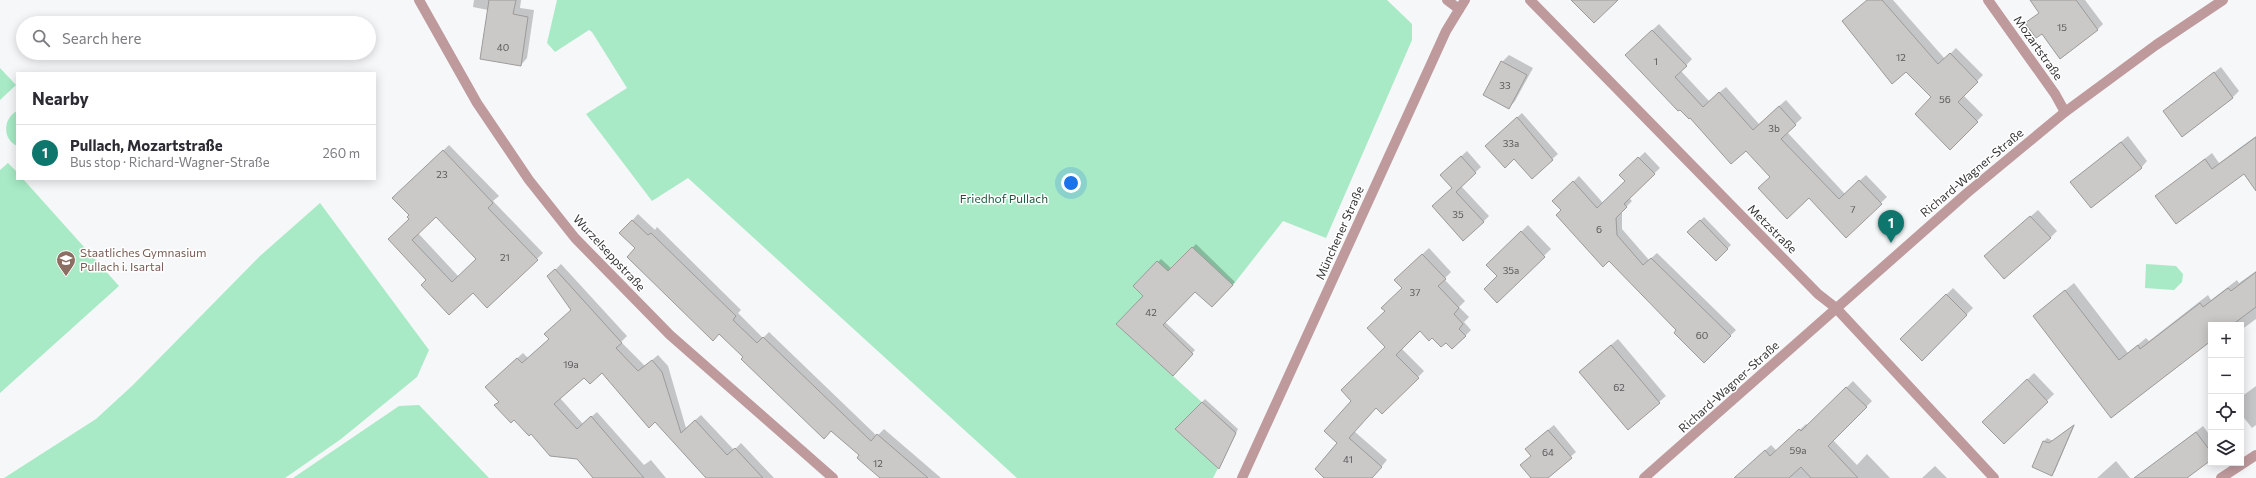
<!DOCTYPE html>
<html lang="en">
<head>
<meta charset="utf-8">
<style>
	body { margin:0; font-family:Commissioner,sans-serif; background:#f2f2f3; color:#2b2b33 }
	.controls { position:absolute; right:12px; bottom:12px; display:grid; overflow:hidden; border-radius:0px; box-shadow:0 2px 10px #0003 }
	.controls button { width:36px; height:36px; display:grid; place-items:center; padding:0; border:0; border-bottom:1px solid #e1e1e2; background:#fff; color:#2b2b33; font:20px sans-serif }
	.you { position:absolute; left:1071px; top:183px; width:14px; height:14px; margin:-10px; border:3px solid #fff; border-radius:50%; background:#1a73e8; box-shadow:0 0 0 6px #1a73e833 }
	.badge { display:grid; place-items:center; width:26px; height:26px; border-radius:50%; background:#0f766e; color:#fff; font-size:13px; font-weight:700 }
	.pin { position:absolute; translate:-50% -33px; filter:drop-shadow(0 1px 2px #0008) }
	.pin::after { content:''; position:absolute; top:21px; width:14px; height:12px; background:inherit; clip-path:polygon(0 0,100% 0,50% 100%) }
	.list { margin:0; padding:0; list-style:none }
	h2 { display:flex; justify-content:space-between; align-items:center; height:52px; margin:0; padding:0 16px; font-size:17px }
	h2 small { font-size:13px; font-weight:400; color:#7c7c81 }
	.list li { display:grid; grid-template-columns:26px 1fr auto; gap:12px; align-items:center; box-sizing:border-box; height:56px; padding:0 16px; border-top:1px solid #e1e1e2 }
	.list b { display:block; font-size:15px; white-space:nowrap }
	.list p { margin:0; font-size:13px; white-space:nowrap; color:#7c7c81 }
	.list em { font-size:13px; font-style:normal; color:#7c7c81 }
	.icon { flex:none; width:22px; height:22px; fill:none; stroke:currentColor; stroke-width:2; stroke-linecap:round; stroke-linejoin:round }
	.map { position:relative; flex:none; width:2256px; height:478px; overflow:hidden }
	.search { position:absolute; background:#fff; box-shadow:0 2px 10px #0003; left:16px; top:16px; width:360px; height:44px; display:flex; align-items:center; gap:10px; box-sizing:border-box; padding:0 14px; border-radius:22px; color:#7c7c81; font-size:15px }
	.panel { position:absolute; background:#fff; box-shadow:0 2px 10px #0003; left:16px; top:72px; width:360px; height:108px; border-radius:0px }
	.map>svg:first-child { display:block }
</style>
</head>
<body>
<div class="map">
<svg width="2256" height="478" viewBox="0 0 2256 478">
	<rect width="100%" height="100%" fill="#f6f7f9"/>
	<!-- green -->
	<g fill="#a7eac5">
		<path d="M557 0H1387L1412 24V40L1326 238 1283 221 1233 285 1212 307 1192 289 1191 296 1168 320 1166 317 1160 323 1193 354 1173 376 1236 433 1213 478H1017L688 178 652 201 586 114 627 88 592 32 589 30 555 52 547 43Z"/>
		<path d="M0 68 16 85 0 100Z"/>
		<path d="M17 111V146C2 139 3 118 17 111Z"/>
		<path d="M8 163 17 172V179H23L119 286 0 393V170Z"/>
		<path d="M320 203 429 350 417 377 341 439 285 478H4L96 419 133 385 260 256Z"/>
		<path d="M2146 264 2176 266 2183 274 2182 282 2174 290 2145 288Z"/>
		<path d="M419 405 489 478H293L399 406Z"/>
	</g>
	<!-- shadow -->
	<g fill="#0003" fill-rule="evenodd">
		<path d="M474 0H521L520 8 534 10 527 58 521 65 488 10 473 7Z"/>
		<path d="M1868 0H1893L1945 59 1956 48 1983 75 1963 95 1983 115 1950 148 1933 97Z"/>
		<path d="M2031 0H2085L2103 24 2097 30 2042 32 2027 23 2040 12Z"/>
		<path d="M1659 24 1692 59 1681 71 1709 101 1726 87 1759 124 1786 100 1802 118 1787 132 1845 194 1866 175 1887 197 1846 236 1809 197 1771 176 1746 150 1632 49Z"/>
		<path d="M1509 55 1533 68 1515 101 1509 108 1502 62Z"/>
		<path d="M2221 67 2239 91 2232 98 2164 112Z"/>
		<path d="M1522 113 1558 154 1532 177 1514 158 1491 141Z"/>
		<path d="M2128 136 2147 161 2141 168 2071 182Z"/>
		<path d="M2256 136V189L2244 173 2157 196 2212 153 2219 163Z"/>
		<path d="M449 145 499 196 493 201 543 253 488 307 473 291 428 280 389 239 410 218V215L394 198ZM436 216 477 259 459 277 418 233Z"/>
		<path d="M1467 151 1481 167 1461 186 1489 216 1483 222 1433 206 1453 187 1447 169Z"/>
		<path d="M1645 152 1660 168 1629 198 1632 201 1622 211V229L1649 260 1657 253 1736 330 1704 362 1678 330 1554 201 1579 176 1603 203 1626 181 1621 175Z"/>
		<path d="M2038 210 2057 231 2050 238 1992 250Z"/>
		<path d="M638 214 655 230 657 227 741 310 738 313 763 338 769 332 877 436 884 429 941 478H882L860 455 745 357 621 233Z"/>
		<path d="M1704 217 1731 245 1716 260 1688 232Z"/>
		<path d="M1528 225 1551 249 1497 302 1498 276 1487 265Z"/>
		<path d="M1196 244 1235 282 1212 306 1195 290 1165 322 1195 350 1173 375 1145 296 1158 262 1161 259 1172 269Z"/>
		<path d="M1429 248 1451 272 1444 279 1465 301 1459 307 1469 317 1464 322 1471 330 1465 336 1446 341 1420 330 1401 348 1424 371 1382 413 1376 407 1354 431 1387 460 1372 478H1326L1353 400 1387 347 1386 311 1403 288 1402 273Z"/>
		<path d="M561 264 627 336 621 342 645 366 658 355 668 366 686 428 701 415 734 450 741 443 774 478H716L602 371 584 376 560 398 583 424 597 412 644 465 651 460 666 478H599L577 458 531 432 514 419 500 401 492 381 523 353 528 358 550 338 572 310 554 271Z"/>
		<path d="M2256 271V319L2241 330V325H2211V340L2111 416 2034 316 2074 283 2128 353 2146 338 2149 341 2208 295 2211 300 2237 280 2239 283Z"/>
		<path d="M1953 288 1973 308 1922 359 1902 339Z"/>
		<path d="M1618 339 1666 396 1659 402 1587 365Z"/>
		<path d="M2034 373 2054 394 2004 443 1984 422Z"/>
		<path d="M1853 381 1872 401 1833 440 1857 465 1867 454 1890 478H1735L1771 445 1777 451 1806 424 1808 426Z"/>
		<path d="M2256 386V425L2252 428 2241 414V397Z"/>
		<path d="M1205 399 1238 429 1219 468 1177 429Z"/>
		<path d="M2075 424 2055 471 2052 474 2033 467 2044 441 2047 438 2053 441Z"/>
		<path d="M1554 425 1576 452 1546 478H1533L1532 443Z"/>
		<path d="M2203 426 2211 437V459L2185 478H2154L2148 469Z"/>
		<path d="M2116 461 2130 478H2097Z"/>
		<path d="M1935 466 1947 478H1922Z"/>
	</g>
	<!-- building -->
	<g fill="#cbc9c8" stroke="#9c9b99" fill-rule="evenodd">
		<path d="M489 0H516L513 14 528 17 521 66 480 59Z"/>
		<path d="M1571 0H1618L1594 23Z"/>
		<path d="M1867 0H1882L1938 64 1950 53 1978 82 1958 102 1978 122 1950 150 1915 114 1931 97 1906 72 1892 84 1842 21Z"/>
		<path d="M2030 0H2076L2098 30 2060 59 2042 34 2036 38 2025 23 2039 13Z"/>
		<path d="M1652 30 1687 66 1675 77 1703 107 1719 92 1753 130 1779 106 1796 125 1781 139 1839 199 1859 180 1882 204 1846 238 1809 198 1787 219 1758 188 1770 177 1746 151 1731 164 1690 118 1689 119 1680 110 1678 111 1625 55Z"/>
		<path d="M1501 61 1527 75 1509 109 1483 95Z"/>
		<path d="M2214 72 2233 98 2182 137 2163 111Z"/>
		<path d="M1517 117 1553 160 1532 179 1514 159 1505 168 1485 146Z"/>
		<path d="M2256 137V191L2244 174 2176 224 2155 196 2205 159 2212 169Z"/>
		<path d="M2121 142 2142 168 2091 208 2070 182Z"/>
		<path d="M443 150 493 203 488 208 538 260 487 308 473 293 449 315 421 285 426 280 388 239 409 219 407 217 409 215 392 198ZM436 217 476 259 452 282 412 240Z"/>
		<path d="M1461 156 1476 173 1456 192 1484 222 1463 241 1432 206 1452 188 1440 175Z"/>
		<path d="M1638 157 1655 174 1624 204 1627 207 1616 218 1617 235 1643 265 1651 258 1731 336 1704 363 1674 333 1676 330 1609 261 1603 267 1556 215 1561 210 1552 201 1573 181 1597 208 1625 181 1619 175Z"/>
		<path d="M2030 216 2051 238 2004 279 1984 256Z"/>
		<path d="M632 220 648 235 651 233 736 316 733 320 757 343 763 337 871 441 877 434 928 478H880L857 458 859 455 831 431 824 439 741 359 743 357 719 334 713 341 627 257 635 248 619 233Z"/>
		<path d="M1700 220 1728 249 1716 261 1687 232Z"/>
		<path d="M1521 231 1545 257 1497 303 1484 289 1497 276 1486 265Z"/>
		<path d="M1192 247 1233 285 1212 307 1195 292 1163 325 1193 354 1173 376 1116 324 1143 296 1133 286 1157 261 1168 271Z"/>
		<path d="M1422 254 1446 279 1438 286 1459 308 1454 314 1463 324 1459 329 1466 336 1452 349 1446 343 1441 347 1432 338 1429 341 1420 331 1396 355 1419 378 1382 414 1376 408 1349 438 1382 467 1372 478H1324L1315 469 1337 443 1324 431 1351 401 1341 390 1385 347 1367 328 1385 311 1381 308 1402 288 1394 280Z"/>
		<path d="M555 269 622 343 616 348 638 371 652 360 662 372 681 433 695 420 727 455 735 448 763 478H706L655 422 649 428 602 373 590 384 584 378 554 404 577 429 591 416 644 478H593L577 459 550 456 531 434 529 436 514 420 511 423 494 405 499 402 485 387 517 358 522 363 549 339 544 334 571 310 547 276Z"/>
		<path d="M2256 272V307L2232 325H2211V341L2111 418 2033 316 2065 290 2119 360 2138 345 2140 349 2200 303 2203 307 2228 288 2231 291Z"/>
		<path d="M1946 294 1967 315 1922 361 1900 339Z"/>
		<path d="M1611 345 1660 403 1628 430 1579 372Z"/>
		<path d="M2027 379 2048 402 2004 444 1982 422Z"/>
		<path d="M1846 387 1867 407 1828 446 1858 478H1811L1801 467 1789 478H1734L1765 450 1770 456 1799 429 1801 431Z"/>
		<path d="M1202 402 1236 433 1219 469 1175 429Z"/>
		<path d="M2074 425 2052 476 2032 467 2043 441 2049 443Z"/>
		<path d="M1548 430 1572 458 1548 478H1531L1520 465 1531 456 1525 449Z"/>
		<path d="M2196 432 2211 452V460L2187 478H2134Z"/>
	</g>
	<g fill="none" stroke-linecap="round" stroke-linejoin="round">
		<!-- minor -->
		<g stroke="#be9a9d" stroke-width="10">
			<path d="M419 0 477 103 529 180 575 238 670 335 833 478"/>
			<path d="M1447 0 1459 9"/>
			<path d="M1530 0 1818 294 1836 308 1994 478"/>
			<path d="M1988 0 2055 94 2065 112"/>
			<path d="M1242 478 1431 64 1446 31 1465 0"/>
			<path d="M1644 478 1967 193 2065 112 2156 45 2223 0"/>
			<path d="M2221 478 2256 455"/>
		</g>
	</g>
	<!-- icons -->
	<defs>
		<symbol id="school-pin" viewBox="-11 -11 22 30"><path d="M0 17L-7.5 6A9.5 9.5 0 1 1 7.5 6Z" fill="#8d6e63" stroke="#fff"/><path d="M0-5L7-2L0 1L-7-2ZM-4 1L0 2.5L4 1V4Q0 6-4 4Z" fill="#fff"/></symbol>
	</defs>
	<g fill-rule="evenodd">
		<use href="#school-pin" x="55" y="249" width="22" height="30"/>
	</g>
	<g text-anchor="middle" stroke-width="3" stroke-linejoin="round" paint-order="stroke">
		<!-- number labels -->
		<g font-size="10" fill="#5a5a5a">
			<text x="2062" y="31">15</text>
			<text x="503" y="51">40</text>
			<text x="1901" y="61">12</text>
			<text x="1656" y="65">1</text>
			<text x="1505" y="89">33</text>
			<text x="1945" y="103">56</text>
			<text x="1774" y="132">3b</text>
			<text x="1511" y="147">33a</text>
			<text x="442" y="178">23</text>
			<text x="1853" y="213">7</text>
			<text x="1458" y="218">35</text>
			<text x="1599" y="233">6</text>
			<text x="505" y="261">21</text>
			<text x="1511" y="274">35a</text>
			<text x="1415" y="296">37</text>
			<text x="1151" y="316">42</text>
			<text x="1702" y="339">60</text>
			<text x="571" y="368">19a</text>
			<text x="1619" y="391">62</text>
			<text x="1798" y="454">59a</text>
			<text x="1548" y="456">64</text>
			<text x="1348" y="463">41</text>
			<text x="878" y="467">12</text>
		</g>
		<!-- street labels -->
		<g font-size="12" fill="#353536" stroke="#fff">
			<text transform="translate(2038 48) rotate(55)" y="4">Mozartstraße</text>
			<text transform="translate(1972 173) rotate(-40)" y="4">Richard-Wagner-Straße</text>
			<text transform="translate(1772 229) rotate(45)" y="4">Metzstraße</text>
			<text transform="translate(1340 233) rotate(-66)" y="4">Münchener Straße</text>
			<text transform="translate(609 253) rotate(47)" y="4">Wurzelseppstraße</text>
			<text transform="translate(1729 387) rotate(-42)" y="4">Richard-Wagner-Straße</text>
		</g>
		<!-- park labels -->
		<g font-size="12" fill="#1d573d" stroke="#fff">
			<text x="1004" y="203">Friedhof Pullach</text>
		</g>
		<!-- education labels -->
		<g font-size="12" fill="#785e54" stroke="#fff" text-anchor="start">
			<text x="80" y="257">Staatliches Gymnasium<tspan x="80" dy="14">Pullach i. Isartal</tspan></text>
		</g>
	</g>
</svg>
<div class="controls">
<button>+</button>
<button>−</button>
<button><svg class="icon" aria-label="locate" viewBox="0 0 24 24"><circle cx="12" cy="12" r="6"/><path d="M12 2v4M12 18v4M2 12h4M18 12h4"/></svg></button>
<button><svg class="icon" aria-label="layers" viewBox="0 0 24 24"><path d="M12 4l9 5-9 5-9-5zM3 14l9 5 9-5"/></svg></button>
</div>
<div class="you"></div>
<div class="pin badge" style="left:1891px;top:243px">1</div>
<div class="search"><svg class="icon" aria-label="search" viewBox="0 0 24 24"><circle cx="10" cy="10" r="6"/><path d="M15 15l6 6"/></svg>Search here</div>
<section class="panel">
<h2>Nearby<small></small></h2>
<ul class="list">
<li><span class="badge">1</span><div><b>Pullach, Mozartstraße</b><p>Bus stop · Richard-Wagner-Straße</p></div><em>260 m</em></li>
</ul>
</section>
</div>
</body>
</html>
